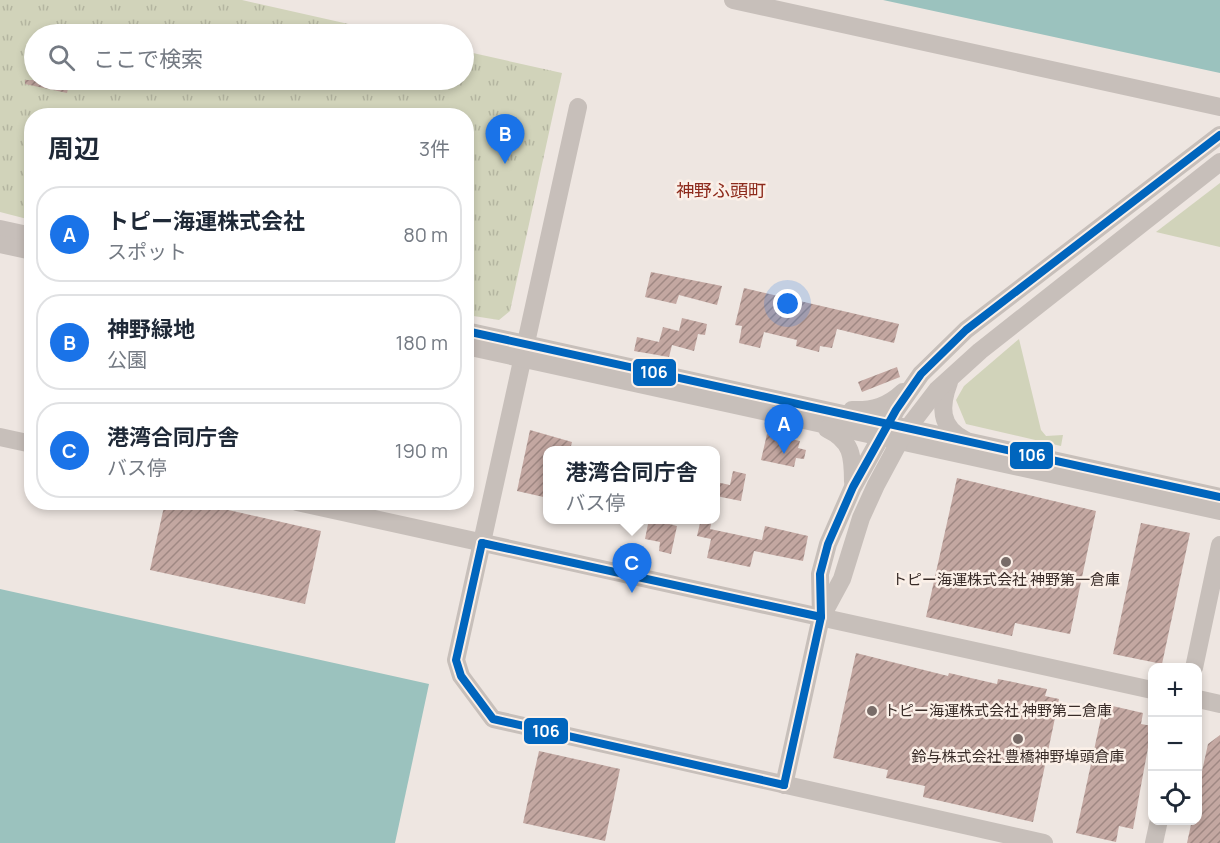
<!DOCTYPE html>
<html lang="ja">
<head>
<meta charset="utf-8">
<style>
	body { margin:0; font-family:Manrope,"Noto Sans JP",sans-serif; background:#f6f6f7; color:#1f2937 }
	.controls { position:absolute; right:18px; bottom:18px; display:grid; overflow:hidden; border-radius:12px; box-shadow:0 3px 9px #0003 }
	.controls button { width:54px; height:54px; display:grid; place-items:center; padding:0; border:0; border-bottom:2px solid #e0e1e3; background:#fff; color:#1f2937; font:30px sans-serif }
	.you { position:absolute; left:788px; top:304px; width:21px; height:21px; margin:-15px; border:4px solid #fff; border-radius:50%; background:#1a73e8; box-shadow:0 0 0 9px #1a73e833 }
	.badge { display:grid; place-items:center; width:39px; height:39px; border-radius:50%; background:#1a73e8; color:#fff; font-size:20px; font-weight:700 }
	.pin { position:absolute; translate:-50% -50px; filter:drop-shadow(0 2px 3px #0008) }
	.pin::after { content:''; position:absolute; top:32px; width:21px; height:18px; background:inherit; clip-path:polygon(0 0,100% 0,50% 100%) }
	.popup { position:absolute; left:543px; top:446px; width:177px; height:78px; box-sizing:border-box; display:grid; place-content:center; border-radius:12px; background:#fff; filter:drop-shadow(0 2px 4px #0005); font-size:20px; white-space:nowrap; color:#747a83 }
	.popup b { font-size:22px; color:#1f2937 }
	.popup::after { content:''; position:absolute; left:50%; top:100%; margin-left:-12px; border:12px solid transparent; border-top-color:#fff }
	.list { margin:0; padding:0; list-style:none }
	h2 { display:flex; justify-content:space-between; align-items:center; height:78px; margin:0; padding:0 24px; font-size:26px }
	h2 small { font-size:20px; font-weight:400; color:#747a83 }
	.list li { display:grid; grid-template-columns:39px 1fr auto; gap:18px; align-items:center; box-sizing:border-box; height:96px; margin:0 12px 12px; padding:0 12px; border:2px solid #e0e1e3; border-radius:24px }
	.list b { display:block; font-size:22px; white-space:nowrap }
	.list p { margin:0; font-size:20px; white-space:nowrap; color:#747a83 }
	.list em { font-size:20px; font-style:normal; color:#747a83 }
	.icon { flex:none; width:33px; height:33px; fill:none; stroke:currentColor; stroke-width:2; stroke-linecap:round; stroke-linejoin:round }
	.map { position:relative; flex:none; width:1220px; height:843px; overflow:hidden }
	.search { position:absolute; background:#fff; box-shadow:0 3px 9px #0003; left:24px; top:24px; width:450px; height:66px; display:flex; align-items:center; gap:15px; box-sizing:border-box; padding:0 21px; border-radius:33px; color:#747a83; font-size:22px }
	.panel { position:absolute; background:#fff; box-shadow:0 3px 9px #0003; left:24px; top:108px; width:450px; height:402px; border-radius:24px }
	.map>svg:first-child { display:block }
</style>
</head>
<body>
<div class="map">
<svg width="1220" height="843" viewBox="0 0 1220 843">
	<defs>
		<pattern id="park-tufts" width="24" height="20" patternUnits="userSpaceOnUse" patternTransform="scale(1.5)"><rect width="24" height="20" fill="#d1d3ba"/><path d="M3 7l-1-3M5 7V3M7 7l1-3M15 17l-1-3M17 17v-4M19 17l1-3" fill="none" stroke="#b4b5a0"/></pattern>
		<pattern id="building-hatch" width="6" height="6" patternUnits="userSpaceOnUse" patternTransform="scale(1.5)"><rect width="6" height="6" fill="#c3a7a1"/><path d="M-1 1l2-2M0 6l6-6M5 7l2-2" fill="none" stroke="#9f8883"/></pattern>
	</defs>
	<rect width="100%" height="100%" fill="#eee6e1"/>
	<!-- grass -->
	<g fill="#d1d3ba">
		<path d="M1220 183V247L1156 232Z"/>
		<path d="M1019 339 1041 430 1046 436 1063 435 1061 446 966 424 956 400 964 386Z"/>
	</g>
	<!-- park -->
	<path fill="url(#park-tufts)" d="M0 0H242L393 34H34V80H464V51L562 73 510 311 499 320 467 315 466 116H32L31 220 0 212Z"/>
	<!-- water -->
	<g fill="#9bc2be">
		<path d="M883 0H1220V73Z"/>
		<path d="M0 589 429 684 395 843H0Z"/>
	</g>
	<!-- building -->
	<g fill="url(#building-hatch)">
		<path d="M25 80H70L67 93 25 84Z"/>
		<path d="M651 272 722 286 717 305 679 295 676 304 645 297Z"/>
		<path d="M744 288 899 324 894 343 837 329 832 348 820 346 819 352 796 346 797 340 764 332 760 348 739 343 742 326 735 325Z"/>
		<path d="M682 318 707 324 705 335 698 334 694 351 672 345 669 357 634 351 637 337 659 342 663 327 679 331Z"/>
		<path d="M897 367 900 377 862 392 858 382Z"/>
		<path d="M530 430 572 442 570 450H548V498L517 491Z"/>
		<path d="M767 434 800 441 798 448 806 450 804 459 796 458 794 467 761 460Z"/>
		<path d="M733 471 746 474 741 501 716 496V482L730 485Z"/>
		<path d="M957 478 1096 511 1070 634 1015 623 1012 636 926 617Z"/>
		<path d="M165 502H193L321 531 305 604 150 570Z"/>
		<path d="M649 519H663L662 522 677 526 671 554 659 551 660 542 645 539Z"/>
		<path d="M701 519H712L710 529 762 540 765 526 808 536 803 561 754 551 750 567 707 558 711 539 697 536Z"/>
		<path d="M1141 523 1190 533 1162 664 1113 654Z"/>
		<path d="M856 653 948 676 949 673 997 684 998 679 1047 689 1045 696 1059 699 1033 822 923 797 925 786 886 778 888 770 833 758Z"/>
		<path d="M1104 704 1143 713 1141 724 1152 726 1133 829 1119 826 1116 842 1076 833Z"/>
		<path d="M1220 735V843H1187L1192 820H1197V794L1208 744Z"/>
		<path d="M539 751 620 769 605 841 523 823Z"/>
	</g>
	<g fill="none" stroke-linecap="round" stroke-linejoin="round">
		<!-- minor -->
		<g stroke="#c7bfba" stroke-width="18">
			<path d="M733 0 1220 107"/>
			<path d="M578 107 456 660 461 676 493 719 1044 843"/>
			<path d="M0 229 32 236"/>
			<path d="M0 244 32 251"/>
			<path d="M466 331 1220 497"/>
			<path d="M466 346 1220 511"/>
			<path d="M949 382C940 406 939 427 965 440"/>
			<path d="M852 410C873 411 888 406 903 392"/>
			<path d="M827 429C852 441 853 456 853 482"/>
			<path d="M0 437 32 444"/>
			<path d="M297 502 1152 690"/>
			<path d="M822 616 842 579 861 518 876 485 904 433 937 390 980 351 1220 162"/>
			<path d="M1194 668 1220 545"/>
			<path d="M1198 699 1220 704"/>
			<path d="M784 785 821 617 820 574 828 544 853 487 896 410 921 374 966 330 1220 135"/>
			<path d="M1154 843 1159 820"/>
		</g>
		<defs>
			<g id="bus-1">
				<path d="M466 331 1220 497"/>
				<path d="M482 543 456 660 461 676 493 719 784 785"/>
				<path d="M482 543 821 617"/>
				<path d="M784 785 821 617 820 574 828 544 853 487 896 410 921 374 966 330 1220 135"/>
			</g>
		</defs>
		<!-- bus-1 casing -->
		<use href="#bus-1" stroke="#fbf0e8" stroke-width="12"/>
		<!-- bus-1 -->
		<use href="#bus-1" stroke="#0065bd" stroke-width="8"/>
	</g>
	<!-- markers -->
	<g fill="#786c68" stroke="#fbf0e8" stroke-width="2">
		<circle cx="1006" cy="562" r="6"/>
		<circle cx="872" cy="711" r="6"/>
		<circle cx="1018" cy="739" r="6"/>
	</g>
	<g text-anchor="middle" stroke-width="5" stroke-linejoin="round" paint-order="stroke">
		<!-- poi labels -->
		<g font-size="15" fill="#382b27" stroke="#fbf0e8">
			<text x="1006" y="585">トピー海運株式会社 神野第一倉庫</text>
			<text x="884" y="716" text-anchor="start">トピー海運株式会社 神野第二倉庫</text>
			<text x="1018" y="762">鈴与株式会社 豊橋神野埠頭倉庫</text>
		</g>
		<!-- quarter labels -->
		<g font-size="18" fill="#8d2a1b" stroke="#fbf0e8">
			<text x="721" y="197">神野ふ頭町</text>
		</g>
	</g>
	<g stroke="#fbf0e8" stroke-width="2">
		<rect x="632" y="358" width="45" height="29" rx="6" fill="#0065bd"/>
		<rect x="1009" y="441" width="45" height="29" rx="6" fill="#0065bd"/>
		<rect x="523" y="717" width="46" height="28" rx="6" fill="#0065bd"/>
	</g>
	<g font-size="16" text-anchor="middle" font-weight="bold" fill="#fff">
		<text x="654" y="378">106</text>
		<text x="1032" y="461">106</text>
		<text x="546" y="737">106</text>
	</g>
</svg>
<div class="controls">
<button>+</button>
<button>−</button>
<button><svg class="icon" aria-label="locate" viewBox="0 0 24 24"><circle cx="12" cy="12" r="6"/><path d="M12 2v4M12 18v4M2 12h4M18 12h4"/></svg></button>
</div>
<div class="you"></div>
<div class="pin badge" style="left:784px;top:454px">A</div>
<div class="pin badge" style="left:505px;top:164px">B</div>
<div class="pin badge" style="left:632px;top:593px">C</div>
<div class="popup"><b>港湾合同庁舎</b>バス停</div>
<div class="search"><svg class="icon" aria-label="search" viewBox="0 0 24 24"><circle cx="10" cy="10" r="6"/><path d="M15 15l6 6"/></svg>ここで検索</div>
<section class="panel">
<h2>周辺<small>3件</small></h2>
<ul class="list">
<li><span class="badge">A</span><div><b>トピー海運株式会社</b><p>スポット</p></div><em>80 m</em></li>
<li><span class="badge">B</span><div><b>神野緑地</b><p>公園</p></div><em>180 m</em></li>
<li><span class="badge">C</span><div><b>港湾合同庁舎</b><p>バス停</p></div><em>190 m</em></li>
</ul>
</section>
</div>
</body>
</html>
